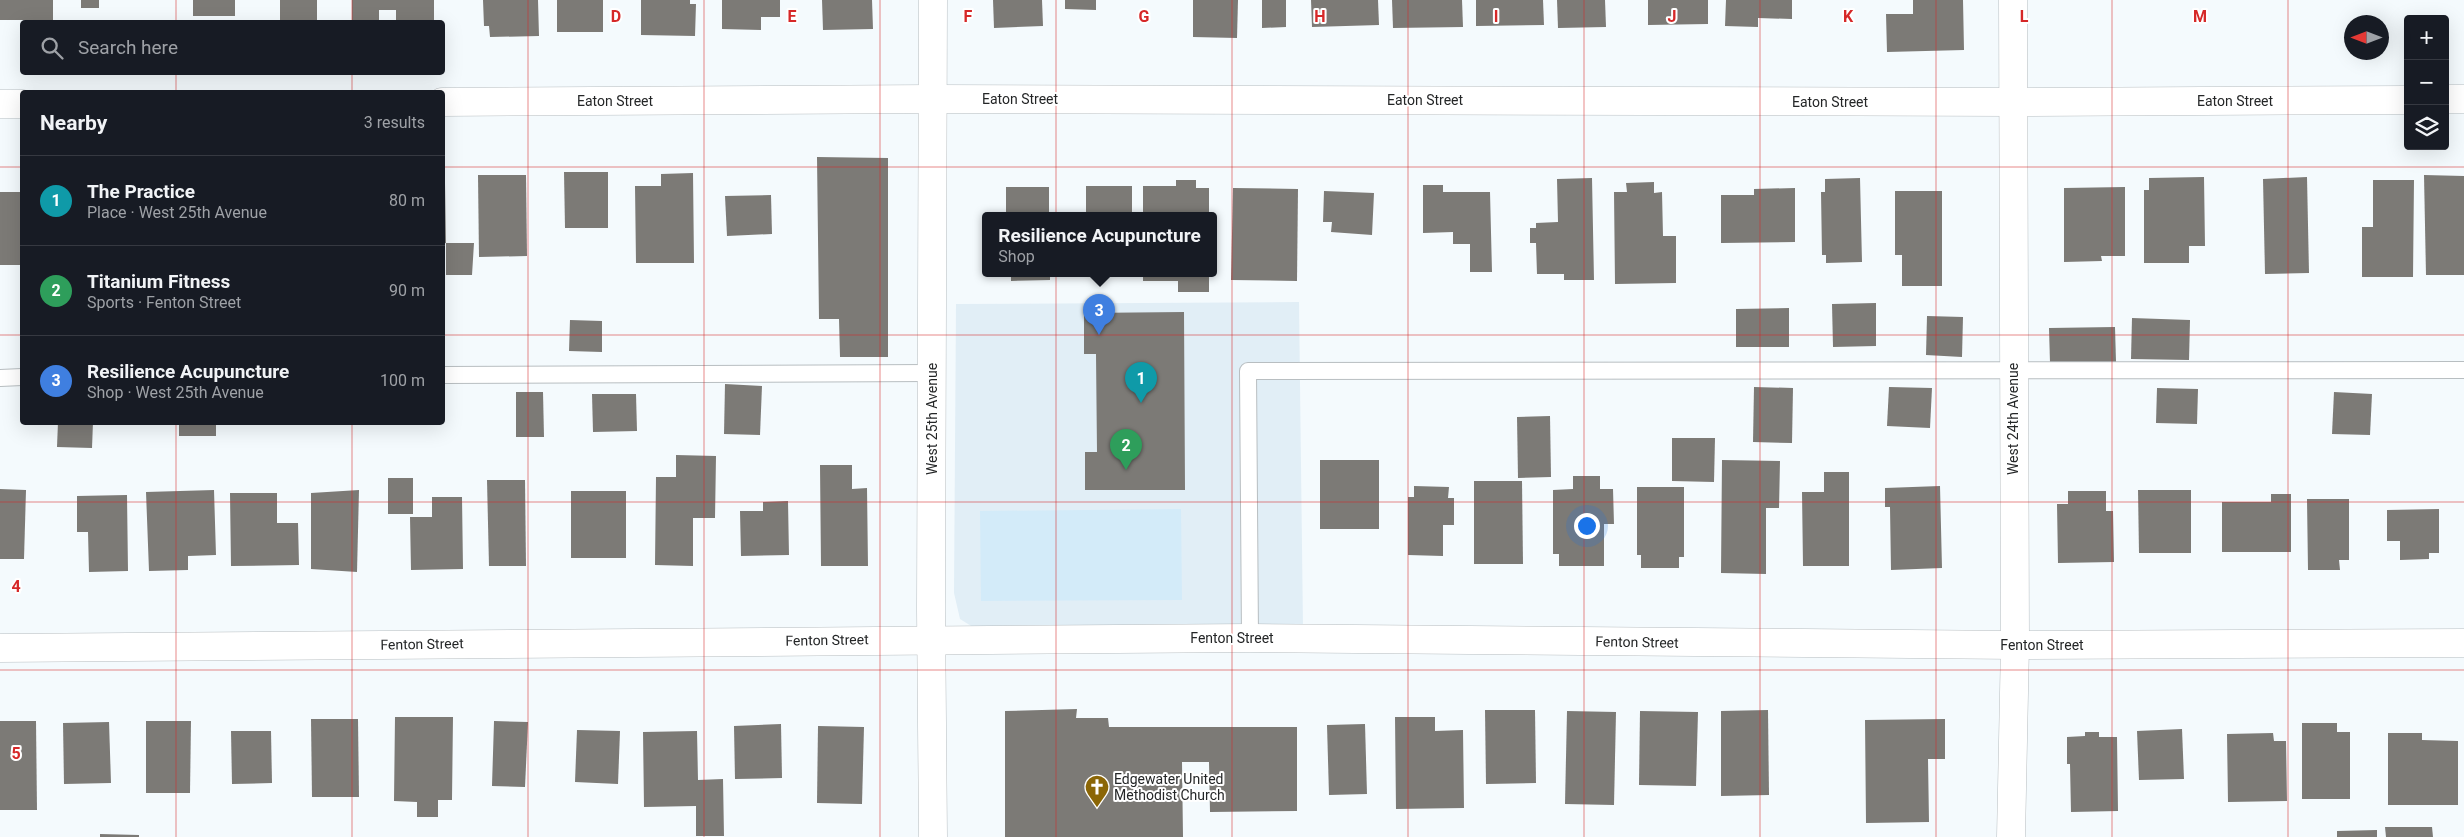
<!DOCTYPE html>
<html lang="en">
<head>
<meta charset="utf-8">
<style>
	body { margin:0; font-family:Roboto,sans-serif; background:#242831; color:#f1f3f6 }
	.controls { position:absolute; right:15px; top:15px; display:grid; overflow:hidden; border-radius:5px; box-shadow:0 5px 20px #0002 }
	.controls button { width:45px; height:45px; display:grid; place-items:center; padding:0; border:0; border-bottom:1px solid #363941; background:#171b24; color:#f1f3f6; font:25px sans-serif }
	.compass { position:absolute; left:2344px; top:15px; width:45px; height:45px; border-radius:50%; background:#171b24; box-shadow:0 5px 20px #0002; rotate:270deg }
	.you { position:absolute; left:1586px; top:525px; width:18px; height:18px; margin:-12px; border:4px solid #fff; border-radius:50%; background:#1a73e8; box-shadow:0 0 0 8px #1a73e833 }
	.badge { display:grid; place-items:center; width:32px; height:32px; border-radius:50%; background:#ea580c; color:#fff; font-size:16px; font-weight:700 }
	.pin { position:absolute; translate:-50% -41px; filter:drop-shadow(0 1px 2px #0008) }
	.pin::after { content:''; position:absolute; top:26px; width:18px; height:15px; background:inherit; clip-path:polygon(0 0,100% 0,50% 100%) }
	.popup { position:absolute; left:982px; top:212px; width:235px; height:65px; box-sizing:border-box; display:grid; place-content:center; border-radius:5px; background:#171b24; filter:drop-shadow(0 1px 4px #0005); font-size:16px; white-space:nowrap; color:#9ea1a6 }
	.popup b { font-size:19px; color:#f1f3f6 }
	.popup::after { content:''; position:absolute; left:50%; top:100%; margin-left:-10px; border:10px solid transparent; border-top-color:#171b24 }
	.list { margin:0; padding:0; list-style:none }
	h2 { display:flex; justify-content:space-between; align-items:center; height:65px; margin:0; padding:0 20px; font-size:21px }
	h2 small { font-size:16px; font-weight:400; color:#9ea1a6 }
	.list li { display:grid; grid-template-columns:32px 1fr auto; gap:15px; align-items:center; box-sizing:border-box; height:90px; padding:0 20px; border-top:1px solid #363941 }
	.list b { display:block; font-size:19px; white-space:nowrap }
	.list p { margin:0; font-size:16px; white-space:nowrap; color:#9ea1a6 }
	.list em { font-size:16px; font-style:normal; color:#9ea1a6 }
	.icon { flex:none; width:28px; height:28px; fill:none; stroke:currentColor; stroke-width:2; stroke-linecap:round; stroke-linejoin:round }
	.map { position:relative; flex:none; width:2464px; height:837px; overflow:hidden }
	.search { position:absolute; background:#171b24; box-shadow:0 5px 20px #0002; left:20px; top:20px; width:425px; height:55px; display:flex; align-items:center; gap:12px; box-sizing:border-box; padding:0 18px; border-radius:5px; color:#9ea1a6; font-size:19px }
	.panel { position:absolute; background:#171b24; box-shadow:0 5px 20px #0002; left:20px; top:90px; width:425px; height:335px; border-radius:5px }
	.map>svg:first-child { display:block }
</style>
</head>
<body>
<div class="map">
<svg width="2464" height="837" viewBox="0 0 2464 837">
	<rect width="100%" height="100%" fill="#f4fafd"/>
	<!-- built -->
	<path fill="#e1eef6" d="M1299 302 1303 628 976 629 960 619 954 593 956 304Z"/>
	<!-- green -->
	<path fill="#d3ebf9" d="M1181 509 1182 600 981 601 980 511Z"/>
	<!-- building -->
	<g fill="#7c7a76">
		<rect x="0" y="0" width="53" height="20"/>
		<rect x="81" y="0" width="18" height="8"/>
		<rect x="193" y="0" width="42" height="16"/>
		<rect x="280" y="0" width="37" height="22"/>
		<path d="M352 0H434V22H396V10H379V22H352Z"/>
		<path d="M483 0H538L539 36 490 37 489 26H484Z"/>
		<rect x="557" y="0" width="46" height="32"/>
		<path d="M641 0H690V4H696L695 36 641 35Z"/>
		<path d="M722 0H780V17H761V30L722 29Z"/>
		<path d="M822 0H872L873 29 823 30Z"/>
		<path d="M993 0H1042L1043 26 994 28Z"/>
		<path d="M1065 0H1096V10L1065 9Z"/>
		<path d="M1193 0H1238L1237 38 1193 37Z"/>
		<path d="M1262 0H1286V27L1262 28Z"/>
		<path d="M1311 0H1378L1379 25 1312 27Z"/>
		<path d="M1392 0H1462L1463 27 1393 28Z"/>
		<path d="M1476 0H1543L1544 25 1476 26Z"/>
		<path d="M1557 0H1605L1606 27 1558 28Z"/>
		<path d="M1648 0H1708V24L1648 25Z"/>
		<path d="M1726 0H1792V19L1758 18V27L1725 26Z"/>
		<path d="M1913 0H1963L1964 50 1887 52 1886 14H1913Z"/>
		<path d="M817 157 888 158V357H840L839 319H819Z"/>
		<path d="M564 172H608V228H565Z"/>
		<path d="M693 173 694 263H636L635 186H661V174Z"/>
		<path d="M478 175H526L527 256 479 257Z"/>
		<path d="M2424 175 2464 176V275H2426Z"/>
		<path d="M2204 177 2205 246H2189V263H2144V190H2149V178Z"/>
		<path d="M2307 177 2309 273 2265 274 2263 179Z"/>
		<path d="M1592 178 1594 280H1564V274H1537L1536 243H1530V228H1536V223L1558 222 1557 179Z"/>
		<path d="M1860 178 1862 262 1826 263V255H1822L1821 192H1825V179Z"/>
		<path d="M1176 180H1196V188H1209V216H1143V186H1176Z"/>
		<path d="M2373 180H2414L2413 277H2362V227H2373Z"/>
		<path d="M1654 182V193L1662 192 1663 236H1676V283L1615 284 1614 192H1627L1626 183Z"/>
		<path d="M442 183H445L446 243H474L472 275H446V243L442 244Z"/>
		<path d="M1423 185H1443V192H1490L1492 272H1470V244H1453V232L1423 233Z"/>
		<rect x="1086" y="186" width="46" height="30"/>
		<rect x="1006" y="187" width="43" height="29"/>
		<path d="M2125 187V256H2101L2102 261 2064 262V188Z"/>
		<path d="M1233 188 1298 189 1297 281 1231 280Z"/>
		<path d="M1795 188V242L1721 243V195H1754V189Z"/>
		<path d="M1324 191 1374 193 1372 235 1331 232 1332 222H1323Z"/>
		<path d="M1895 191H1942V286H1902V255H1895Z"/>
		<rect x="0" y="192" width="21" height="73"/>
		<path d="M771 195 772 234 727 236 725 196Z"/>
		<path d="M1011 274H1050V280L1011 281Z"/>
		<path d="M1143 274H1209V292H1178V281H1143Z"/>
		<path d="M1876 303V346L1833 347 1832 304Z"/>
		<path d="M1789 308V347H1736V309Z"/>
		<path d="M1184 312 1185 490H1085V452H1097L1096 354H1084V313Z"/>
		<path d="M1927 316 1963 317 1962 357 1926 355Z"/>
		<path d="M2132 318 2190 320 2189 360 2131 359Z"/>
		<path d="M570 320 602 321V352L569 351Z"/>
		<path d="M2115 327 2116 362 2050 363 2049 328Z"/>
		<path d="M725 384 762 386 760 435 724 434Z"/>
		<path d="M1754 387 1793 388 1792 443 1753 442Z"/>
		<path d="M1889 387 1932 388 1930 428 1887 426Z"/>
		<path d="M2157 388 2198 389 2197 424 2156 423Z"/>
		<path d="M516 392H543L544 437H516Z"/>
		<path d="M2334 392 2372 394 2370 435 2332 434Z"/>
		<path d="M592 394H636L637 431 593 432Z"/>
		<path d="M1550 416 1551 477 1518 478 1517 417Z"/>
		<path d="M58 422H93L92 448 57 447Z"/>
		<rect x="179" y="422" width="37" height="14"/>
		<path d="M1672 438H1715L1714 482 1672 481Z"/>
		<path d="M676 455 716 456 715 518H693V566L655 565 656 477H676Z"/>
		<rect x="1320" y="460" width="59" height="69"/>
		<path d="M1722 460 1780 461 1779 508H1766V574L1721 573Z"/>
		<path d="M820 465H852V489L867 488 868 566H821Z"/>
		<path d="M1824 472H1849V566H1803L1802 492H1824Z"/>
		<path d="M1573 476H1600V489H1613L1614 524H1604V566H1559V554H1553V490L1573 489Z"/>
		<rect x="388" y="478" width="25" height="36"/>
		<path d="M487 480H525L526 566H489Z"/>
		<path d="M1474 481H1522L1523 564H1474Z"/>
		<path d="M1414 486 1449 487 1448 498H1454V525H1443V556L1408 555V497H1414Z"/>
		<path d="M1940 486 1942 568 1891 570 1890 507H1885V488Z"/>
		<path d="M1637 487H1684V557H1679V568H1641V555H1637Z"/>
		<path d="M0 489 26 490 24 559H0Z"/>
		<path d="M214 490 216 555 188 556V570L149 571 146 492Z"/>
		<path d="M359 490 357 572 311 569V493Z"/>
		<path d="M2138 490H2191V553H2139Z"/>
		<rect x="571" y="491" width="55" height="67"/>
		<path d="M2068 491H2106V511H2113L2114 562 2058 563 2057 504H2068Z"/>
		<path d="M230 493H277V523H298L299 565 231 566Z"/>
		<path d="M2271 494H2291V552H2222V502H2271Z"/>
		<path d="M127 495 128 571 89 572 88 532H77V496Z"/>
		<path d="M432 497H462L463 569 411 570 410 517H432Z"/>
		<path d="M2307 499H2349V560H2339L2340 570H2308Z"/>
		<path d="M788 501 789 555 741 556 740 511H763V502Z"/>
		<path d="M2439 509V553H2429V559L2400 560V541H2387V510Z"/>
		<path d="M1077 709 1076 718H1108L1109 727H1297V811L1210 812 1209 762H1182L1183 837H1005V711Z"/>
		<path d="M1485 710H1535L1536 783 1486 784Z"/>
		<path d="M1768 710 1769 795 1721 796V711Z"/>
		<path d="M1567 711 1616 712 1614 805 1565 804Z"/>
		<path d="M1640 711 1698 712 1696 786 1639 785Z"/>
		<path d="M395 717H453L452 800H438V817H417V802L394 801Z"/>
		<path d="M1395 717H1435V731L1463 730 1464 808 1396 809Z"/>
		<path d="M311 719H358L359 797H312Z"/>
		<path d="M1945 719V759H1928L1929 822 1866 823 1865 720Z"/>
		<path d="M0 721H36L37 810H0Z"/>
		<path d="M146 721H191L190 793H146Z"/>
		<path d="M494 721 528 722 525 787 492 786Z"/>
		<path d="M109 722 111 783 64 784 63 723Z"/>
		<path d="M2302 723H2337V732H2350V799H2302Z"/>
		<path d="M781 724 782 778 735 779 734 726Z"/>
		<path d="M1365 724 1367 794 1329 795 1327 725Z"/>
		<path d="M818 726 864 727 862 804 817 803Z"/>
		<path d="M2182 729 2184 779 2139 780 2137 731Z"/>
		<path d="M577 730 620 731 618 784 575 782Z"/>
		<path d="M231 731H271L272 783 232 784Z"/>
		<path d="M697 731 698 780 723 779 724 836H696V806L644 807 643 732Z"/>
		<path d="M2085 732H2099V737H2117L2118 811 2071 812 2070 764H2067V737L2085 736Z"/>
		<path d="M2273 733 2274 741H2286L2287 801 2228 802 2227 734Z"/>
		<path d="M2388 733H2422V740L2458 741V805H2388Z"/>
		<path d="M2385 827H2432L2433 837H2386Z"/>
		<path d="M2377 830V837H2337V831Z"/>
		<path d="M100 834 139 835V837H100Z"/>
	</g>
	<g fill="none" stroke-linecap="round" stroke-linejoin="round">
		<defs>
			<g id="service">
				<path d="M442 375 932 373"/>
				<path d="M0 378 22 377"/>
				<path d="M1250 638 1248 371 2464 370"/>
			</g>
			<g id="minor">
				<path d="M2445 99H2464"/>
				<path d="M442 102 933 99 2012 102 2408 100"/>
				<path d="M0 104H22"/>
				<path d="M0 648 1250 638 2015 645 2464 643"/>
				<path d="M933 837 931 610 933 0"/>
				<path d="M2011 837 2015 645 2013 0"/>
			</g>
		</defs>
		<!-- service casing -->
		<use href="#service" stroke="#b8bec1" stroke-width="18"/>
		<!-- minor casing -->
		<use href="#minor" stroke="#b8bec1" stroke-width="29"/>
		<!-- service -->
		<use href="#service" stroke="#fff" stroke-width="16"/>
		<!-- minor -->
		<use href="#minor" stroke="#fff" stroke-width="28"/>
	</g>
	<!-- grid -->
	<path fill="none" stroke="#d62828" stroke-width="1" stroke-opacity="0.55" d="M176 0V22M352 0V22M528 0V837M704 0V837M880 0V837M1056 0V837M1232 0V837M1408 0V837M1584 0V837M1760 0V837M1936 0V837M2112 0V837M2288 0V837M176 72V92M352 72V92M0 167H22M442 167H2464M0 335H22M442 335H2464M176 422V837M352 422V837M0 502H2464M0 670H2464"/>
	<!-- icons -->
	<defs>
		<symbol id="church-pin" viewBox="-11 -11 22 30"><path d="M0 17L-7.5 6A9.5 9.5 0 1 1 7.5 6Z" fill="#8b6606" stroke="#fff"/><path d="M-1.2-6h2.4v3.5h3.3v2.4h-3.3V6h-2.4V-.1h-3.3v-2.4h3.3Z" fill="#fff"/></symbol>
	</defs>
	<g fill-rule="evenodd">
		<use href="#church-pin" x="1083" y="773" width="28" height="38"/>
	</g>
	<g text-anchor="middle" stroke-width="4" stroke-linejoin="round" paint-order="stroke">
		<!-- street labels -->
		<g font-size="14" fill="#242627" stroke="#fff">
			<text x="1020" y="104">Eaton Street</text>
			<text x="1425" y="105">Eaton Street</text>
			<text x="615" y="106">Eaton Street</text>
			<text x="2235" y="106">Eaton Street</text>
			<text x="1830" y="107">Eaton Street</text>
			<text transform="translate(932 419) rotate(-90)" y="5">West 25th Avenue</text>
			<text transform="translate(2013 419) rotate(-90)" y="5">West 24th Avenue</text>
			<text x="1232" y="643">Fenton Street</text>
			<text transform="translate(827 640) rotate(-1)" y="5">Fenton Street</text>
			<text transform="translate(1637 642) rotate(1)" y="5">Fenton Street</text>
			<text transform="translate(422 644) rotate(-1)" y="5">Fenton Street</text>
			<text x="2042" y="650">Fenton Street</text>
		</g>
		<!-- poi labels -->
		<g font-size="14" fill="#242627" stroke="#fff" text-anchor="start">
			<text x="1114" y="784">Edgewater United<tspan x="1114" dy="16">Methodist Church</tspan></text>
		</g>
	</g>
	<g font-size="16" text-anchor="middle" font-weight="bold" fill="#d62828" stroke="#fff" stroke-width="4" stroke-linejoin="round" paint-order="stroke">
		<text x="616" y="22">D</text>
		<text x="792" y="22">E</text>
		<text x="968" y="22">F</text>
		<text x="1144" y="22">G</text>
		<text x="1320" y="22">H</text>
		<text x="1496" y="22">I</text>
		<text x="1672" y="22">J</text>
		<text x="1848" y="22">K</text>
		<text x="2024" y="22">L</text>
		<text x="2200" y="22">M</text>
		<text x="16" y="592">4</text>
		<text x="16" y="759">5</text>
	</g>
</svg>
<div class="controls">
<button>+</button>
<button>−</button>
<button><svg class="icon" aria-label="layers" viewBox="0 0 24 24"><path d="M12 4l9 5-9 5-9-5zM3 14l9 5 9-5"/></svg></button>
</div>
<svg class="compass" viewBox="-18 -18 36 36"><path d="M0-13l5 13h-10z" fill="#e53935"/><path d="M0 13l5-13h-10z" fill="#9ea1a6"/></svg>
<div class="you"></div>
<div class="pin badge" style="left:1141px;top:403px;background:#0f9aa8">1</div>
<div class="pin badge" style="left:1126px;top:470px;background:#2e9e5b">2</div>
<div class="pin badge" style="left:1099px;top:335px;background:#3f7fe0">3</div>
<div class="popup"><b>Resilience Acupuncture</b>Shop</div>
<div class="search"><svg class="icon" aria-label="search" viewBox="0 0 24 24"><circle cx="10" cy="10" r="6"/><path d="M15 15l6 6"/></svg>Search here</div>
<section class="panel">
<h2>Nearby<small>3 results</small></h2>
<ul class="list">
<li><span class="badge" style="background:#0f9aa8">1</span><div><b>The Practice</b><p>Place · West 25th Avenue</p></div><em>80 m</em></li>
<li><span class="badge" style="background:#2e9e5b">2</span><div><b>Titanium Fitness</b><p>Sports · Fenton Street</p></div><em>90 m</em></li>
<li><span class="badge" style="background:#3f7fe0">3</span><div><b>Resilience Acupuncture</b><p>Shop · West 25th Avenue</p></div><em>100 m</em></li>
</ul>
</section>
</div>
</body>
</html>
